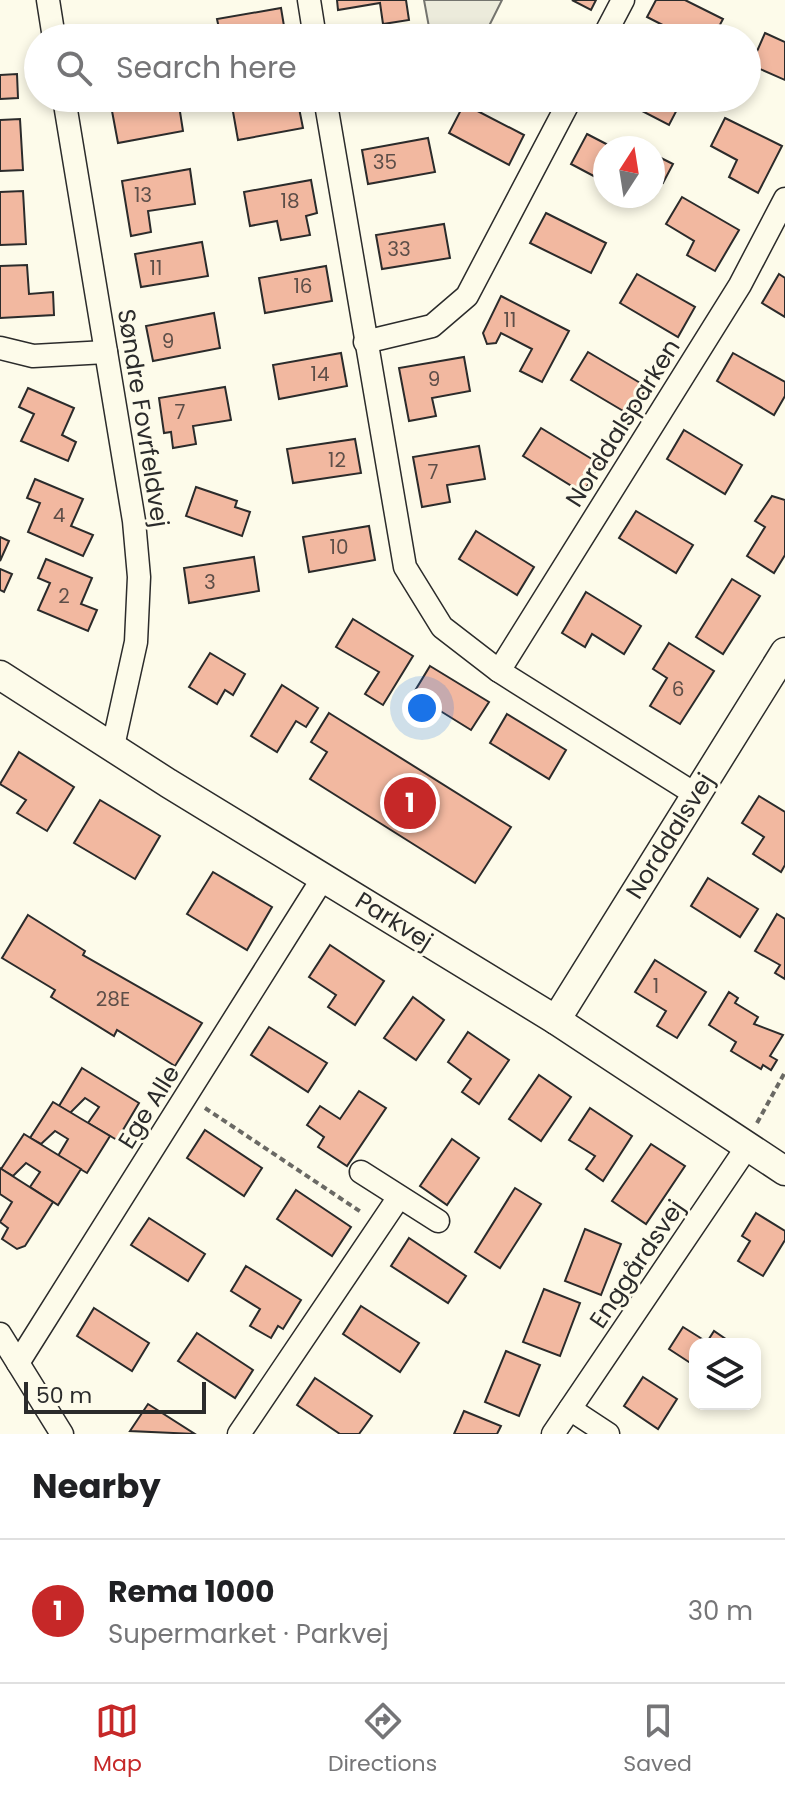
<!DOCTYPE html>
<html lang="en">
<head>
<meta charset="utf-8">
<style>
	body { margin:0; font-family:Poppins,sans-serif; background:#f6f6f6; color:#202124 }
	.controls { position:absolute; right:24px; bottom:24px; display:grid; overflow:hidden; border-radius:16px; box-shadow:0 4px 12px #0003 }
	.controls button { width:72px; height:72px; display:grid; place-items:center; padding:0; border:0; border-bottom:2px solid #e0e0e0; background:#fff; color:#202124; font:40px sans-serif }
	.compass { position:absolute; left:593px; top:136px; width:72px; height:72px; border-radius:50%; background:#fff; box-shadow:0 4px 12px #0003; rotate:12deg }
	.scale { position:absolute; left:24px; bottom:20px; width:182px; box-sizing:border-box; padding-left:8px; border:4px solid #2b2b2b; border-top:0; font-size:22px; line-height:28px; white-space:nowrap; color:#2b2b2b; -webkit-text-stroke:6px #fdfbea; paint-order:stroke }
	.you { position:absolute; left:422px; top:708px; width:28px; height:28px; margin:-20px; border:6px solid #fff; border-radius:50%; background:#1a73e8; box-shadow:0 0 0 12px #1a73e833 }
	.badge { display:grid; place-items:center; width:52px; height:52px; border-radius:50%; background:#c62828; color:#fff; font-size:26px; font-weight:700 }
	.pin { position:absolute; translate:-50% -50%; border:4px solid #fff; box-shadow:0 2px 8px #0006 }
	.list { margin:0; padding:0; list-style:none }
	h2 { display:flex; justify-content:space-between; align-items:center; height:104px; margin:0; padding:0 32px; font-size:34px }
	h2 small { font-size:26px; font-weight:400; color:#757577 }
	.list li { display:grid; grid-template-columns:52px 1fr auto; gap:24px; align-items:center; box-sizing:border-box; height:144px; padding:0 32px; border-top:2px solid #e0e0e0 }
	.list b { display:block; font-size:30px; white-space:nowrap }
	.list p { margin:0; font-size:26px; white-space:nowrap; color:#757577 }
	.list em { font-size:26px; font-style:normal; color:#757577 }
	.icon { flex:none; width:44px; height:44px; fill:none; stroke:currentColor; stroke-width:2; stroke-linecap:round; stroke-linejoin:round }
	.map { position:relative; flex:none; width:785px; height:1434px; overflow:hidden }
	.search { position:absolute; background:#fff; box-shadow:0 4px 12px #0003; left:24px; right:24px; top:24px; height:88px; display:flex; align-items:center; gap:20px; box-sizing:border-box; padding:0 28px; border-radius:44px; color:#757577; font-size:30px }
	.sheet { height:248px; background:#fff }
	nav { display:flex; justify-content:space-around; align-items:center; box-sizing:border-box; height:112px; border-top:2px solid #e0e0e0; background:#fff; font-size:22px; color:#757577 }
	nav a { display:grid; justify-items:center; gap:4px }
	nav .on { color:#c62828 }
	.map>svg:first-child { display:block }
</style>
</head>
<body>
<div class="map">
<svg width="785" height="1434" viewBox="0 0 785 1434">
	<rect width="100%" height="100%" fill="#fdfbea"/>
	<!-- green -->
	<path fill="#ecebdb" stroke="#74746e" stroke-width="2" d="M424 0H502L483 38H431Z"/>
	<!-- building -->
	<g fill="#f2b8a0" stroke="#2b2b2b" stroke-width="2">
		<path d="M337 0H406L409 20 383 24 380 3 338 10Z"/>
		<path d="M572 0H596L591 10Z"/>
		<path d="M656 0H685L723 19 713 38H688L647 17Z"/>
		<path d="M281 8 286 38H221L217 19Z"/>
		<path d="M166 28 168 38H108Z"/>
		<path d="M505 28 524 38H500Z"/>
		<path d="M765 33 785 42V80L751 65Z"/>
		<path d="M17 74 18 98 0 99V75Z"/>
		<path d="M272 98H297L303 128 238 140 232 106Z"/>
		<path d="M617 98H683L669 125Z"/>
		<path d="M178 99 183 131 118 143 112 111Z"/>
		<path d="M464 104 524 135 509 165 449 133Z"/>
		<path d="M725 118 782 146 758 193 729 177 737 160 711 146Z"/>
		<path d="M20 119 23 170 0 171V120Z"/>
		<path d="M587 134 614 148H605V182L571 164Z"/>
		<path d="M428 138 435 172 368 184 362 150Z"/>
		<path d="M653 154 673 164 663 183 653 178Z"/>
		<path d="M190 169 195 204 148 211 151 232 131 236 122 181Z"/>
		<path d="M311 180 317 213 306 216 310 235 281 240 277 221 250 226 244 192Z"/>
		<path d="M23 191 26 244 0 245V192Z"/>
		<path d="M682 197 739 230 715 271 687 255 694 241 666 224Z"/>
		<path d="M546 213 606 243 591 273 530 243Z"/>
		<path d="M444 224 450 258 382 269 376 235Z"/>
		<path d="M202 242 208 276 141 287 135 254Z"/>
		<path d="M27 265 29 294 53 292 54 315 0 318V266Z"/>
		<path d="M326 266 332 301 265 313 259 278Z"/>
		<path d="M637 274 695 307 678 337 620 303Z"/>
		<path d="M779 274 785 278V317L762 303Z"/>
		<path d="M501 296 569 331 542 382 520 371 532 349 501 333 496 343 487 344 483 333Z"/>
		<path d="M214 313 220 348 153 361 146 326Z"/>
		<path d="M588 352 647 387 630 415 571 380Z"/>
		<path d="M341 353 347 386 279 399 273 365Z"/>
		<path d="M733 353 785 382V396L774 415 717 381Z"/>
		<path d="M464 357 470 391 432 398 436 416 409 421 399 368Z"/>
		<path d="M225 387 231 420 193 426 196 444 173 448 171 432 164 433 159 398Z"/>
		<path d="M28 388 74 408 62 435 76 442 68 461 21 441 34 414 19 407Z"/>
		<path d="M541 428 600 464 583 493 523 456Z"/>
		<path d="M684 430 742 465 725 494 667 459Z"/>
		<path d="M355 439 361 473 293 483 287 449Z"/>
		<path d="M479 446 485 479 447 485 450 502 422 507 413 457Z"/>
		<path d="M35 479 83 499 71 526 93 535 83 556 28 532 40 503 27 498Z"/>
		<path d="M196 487 237 501 235 507 250 512 242 536 186 516Z"/>
		<path d="M772 496 785 500V555L774 573 747 556 765 527 755 521Z"/>
		<path d="M636 511 693 545 676 573 619 538Z"/>
		<path d="M369 526 375 560 309 572 303 537Z"/>
		<path d="M476 531 534 567 517 595 459 559Z"/>
		<path d="M0 537 9 541 0 561Z"/>
		<path d="M254 557 259 591 189 603 184 568Z"/>
		<path d="M46 559 92 578 81 604 97 610 88 631 38 610 50 583 38 578Z"/>
		<path d="M0 569 12 574 4 592 0 590Z"/>
		<path d="M732 579 760 596 723 654 696 637Z"/>
		<path d="M586 592 641 626 624 654 592 634 585 647 562 633Z"/>
		<path d="M353 619 413 656 383 705 365 694 379 672 336 647Z"/>
		<path d="M669 643 714 671 680 724 650 706 667 678 653 669Z"/>
		<path d="M210 653 245 674 233 695 225 690 217 704 189 687Z"/>
		<path d="M430 666 489 702 471 730 413 694Z"/>
		<path d="M282 685 318 708 306 727 296 721 277 752 251 736Z"/>
		<path d="M329 713 511 827 475 883 310 779 327 752 311 742Z"/>
		<path d="M507 714 566 750 549 779 490 743Z"/>
		<path d="M19 752 74 787 47 831 17 813 26 800 0 784Z"/>
		<path d="M759 796 785 812V865L781 872 753 854 764 837 742 823Z"/>
		<path d="M100 800 160 836 135 879 74 843Z"/>
		<path d="M213 872 272 907 247 950 187 914Z"/>
		<path d="M708 878 758 909 740 937 691 906Z"/>
		<path d="M777 914 785 919V979L775 973 780 965 755 951Z"/>
		<path d="M28 915 85 951 83 955 202 1023 175 1066 117 1030 114 1036 51 997 55 990 2 958Z"/>
		<path d="M330 945 384 981 355 1025 328 1007 336 995 309 977Z"/>
		<path d="M655 960 706 992 677 1038 657 1026 666 1011 635 992Z"/>
		<path d="M729 992 738 998 735 1003 758 1017 754 1024 783 1035 770 1056 777 1060 771 1070 763 1065 761 1069 731 1051 736 1042 709 1025Z"/>
		<path d="M413 997 444 1020 416 1060 384 1038Z"/>
		<path d="M269 1027 327 1063 308 1092 251 1055Z"/>
		<path d="M468 1032 509 1060 479 1104 462 1092 471 1079 448 1062Z"/>
		<path d="M82 1068 139 1103 117 1140 88 1123 99 1107 85 1098 70 1113 59 1106Z"/>
		<path d="M539 1075 571 1097 541 1141 509 1119Z"/>
		<path d="M359 1091 386 1108 347 1166 318 1147 324 1137 307 1125 320 1106 340 1119Z"/>
		<path d="M53 1102 110 1136 87 1173 58 1156 68 1139 55 1131 41 1144 30 1138Z"/>
		<path d="M590 1108 632 1136 603 1181 586 1169 595 1156 569 1140Z"/>
		<path d="M205 1130 262 1168 244 1196 187 1158Z"/>
		<path d="M24 1134 81 1169 58 1205 30 1187 40 1172 26 1163 13 1176 1 1169Z"/>
		<path d="M452 1139 479 1158 447 1205 420 1186Z"/>
		<path d="M651 1144 685 1166 646 1224 612 1201Z"/>
		<path d="M0 1168 53 1202 25 1246 17 1249 2 1239 8 1228 0 1222 12 1202 0 1194Z"/>
		<path d="M515 1188 541 1204 500 1268 475 1252Z"/>
		<path d="M296 1190 351 1227 332 1256 277 1219Z"/>
		<path d="M756 1213 785 1231V1240L763 1276 738 1261 750 1241 742 1236Z"/>
		<path d="M149 1218 205 1254 188 1281 131 1245Z"/>
		<path d="M585 1229 621 1244 601 1295 565 1281Z"/>
		<path d="M409 1238 466 1276 448 1303 391 1266Z"/>
		<path d="M246 1266 301 1300 283 1329 278 1326 271 1338 250 1326 260 1309 231 1291Z"/>
		<path d="M544 1289 580 1303 560 1356 523 1342Z"/>
		<path d="M361 1306 419 1343 400 1372 343 1334Z"/>
		<path d="M94 1308 149 1343 132 1371 77 1336Z"/>
		<path d="M683 1327 707 1342 714 1331 733 1344H695V1366L669 1349Z"/>
		<path d="M197 1333 253 1370 235 1398 178 1361Z"/>
		<path d="M506 1351 540 1365 519 1416 485 1402Z"/>
		<path d="M643 1377 677 1399 658 1429 624 1406Z"/>
		<path d="M315 1378 372 1416 359 1434H340L297 1405Z"/>
		<path d="M148 1404 195 1434 130 1431Z"/>
		<path d="M464 1411 501 1426 497 1434H454Z"/>
	</g>
	<g fill="none" stroke-linecap="round" stroke-linejoin="round">
		<defs>
			<g id="minor">
				<path d="M48 0 54 38"/>
				<path d="M309 0 315 38"/>
				<path d="M603 38 623 0"/>
				<path d="M64 98 134 521 139 577 136 642 113 746"/>
				<path d="M325 98 405 567 442 627 499 671 695 794"/>
				<path d="M365 342 432 326 467 296 571 98"/>
				<path d="M0 348 33 356 106 352"/>
				<path d="M499 671 740 285 785 199"/>
				<path d="M361 1172 438 1221"/>
				<path d="M0 1334 62 1434"/>
				<path d="M18 1363 323 878"/>
				<path d="M570 1409 608 1434"/>
				<path d="M239 1434 399 1197"/>
				<path d="M553 1434 747 1147"/>
			</g>
			<g id="tertiary">
				<path d="M0 675 168 783 556 1020 785 1171"/>
				<path d="M556 1020 785 652"/>
			</g>
		</defs>
		<!-- minor casing -->
		<use href="#minor" stroke="#2b2b2b" stroke-width="25"/>
		<!-- tertiary casing -->
		<use href="#tertiary" stroke="#2b2b2b" stroke-width="31"/>
		<!-- path -->
		<g stroke="#6a6964" stroke-width="4" stroke-dasharray="6 4" stroke-linecap="butt">
			<path d="M205 1108 361 1212"/>
			<path d="M757 1123 785 1072"/>
		</g>
		<!-- minor -->
		<use href="#minor" stroke="#fdfbea" stroke-width="22"/>
		<!-- tertiary -->
		<use href="#tertiary" stroke="#fdfbea" stroke-width="28"/>
	</g>
	<g text-anchor="middle" stroke-width="6" stroke-linejoin="round" paint-order="stroke">
		<!-- number labels -->
		<g font-size="20" fill="#5d4e48">
			<text x="385" y="169">35</text>
			<text x="143" y="202">13</text>
			<text x="290" y="208">18</text>
			<text x="399" y="256">33</text>
			<text x="156" y="275">11</text>
			<text x="303" y="293">16</text>
			<text x="510" y="327">11</text>
			<text x="168" y="348">9</text>
			<text x="320" y="381">14</text>
			<text x="434" y="386">9</text>
			<text x="180" y="419">7</text>
			<text x="337" y="467">12</text>
			<text x="433" y="479">7</text>
			<text x="59" y="522">4</text>
			<text x="339" y="554">10</text>
			<text x="210" y="589">3</text>
			<text x="64" y="603">2</text>
			<text x="678" y="696">6</text>
			<text x="656" y="993">1</text>
			<text x="113" y="1006">28E</text>
		</g>
		<!-- street labels -->
		<g font-size="24" fill="#2b2b2b" stroke="#fdfbea">
			<text transform="translate(143 418) rotate(81)" y="8">Søndre Fovrfeldvej</text>
			<text transform="translate(623 423) rotate(-58)" y="8">Norddalsparken</text>
			<text transform="translate(670 836) rotate(-58)" y="8">Norddalsvej</text>
			<text transform="translate(394 921) rotate(32)" y="8">Parkvej</text>
			<text transform="translate(149 1107) rotate(-58)" y="8">Ege Alle</text>
			<text transform="translate(637 1264) rotate(-56)" y="8">Enggårdsvej</text>
		</g>
	</g>
</svg>
<div class="controls">
<button><svg class="icon" aria-label="layers" viewBox="0 0 24 24"><path d="M12 4l9 5-9 5-9-5zM3 14l9 5 9-5"/></svg></button>
</div>
<svg class="compass" viewBox="-18 -18 36 36"><path d="M0-13l5 13h-10z" fill="#e53935"/><path d="M0 13l5-13h-10z" fill="#757577"/></svg>
<div class="scale">50 m</div>
<div class="you"></div>
<div class="pin badge" style="left:410px;top:803px">1</div>
<div class="search"><svg class="icon" aria-label="search" viewBox="0 0 24 24"><circle cx="10" cy="10" r="6"/><path d="M15 15l6 6"/></svg>Search here</div>
</div>
<section class="sheet">
<h2>Nearby<small></small></h2>
<ul class="list">
<li><span class="badge">1</span><div><b>Rema 1000</b><p>Supermarket · Parkvej</p></div><em>30 m</em></li>
</ul>
</section>
<nav>
<a class="on"><svg class="icon" aria-label="map" viewBox="0 0 24 24"><path d="M3 6l6-2 6 2 6-2v14l-6 2-6-2-6 2zM9 4v14M15 6v14"/></svg>Map</a>
<a><svg class="icon" aria-label="directions" viewBox="0 0 24 24"><path d="M12 3l9 9-9 9-9-9zM9 14v-3h6M13 9l2 2-2 2"/></svg>Directions</a>
<a><svg class="icon" aria-label="saved" viewBox="0 0 24 24"><path d="M7 4h10v16l-5-4-5 4z"/></svg>Saved</a>
</nav>
</body>
</html>
